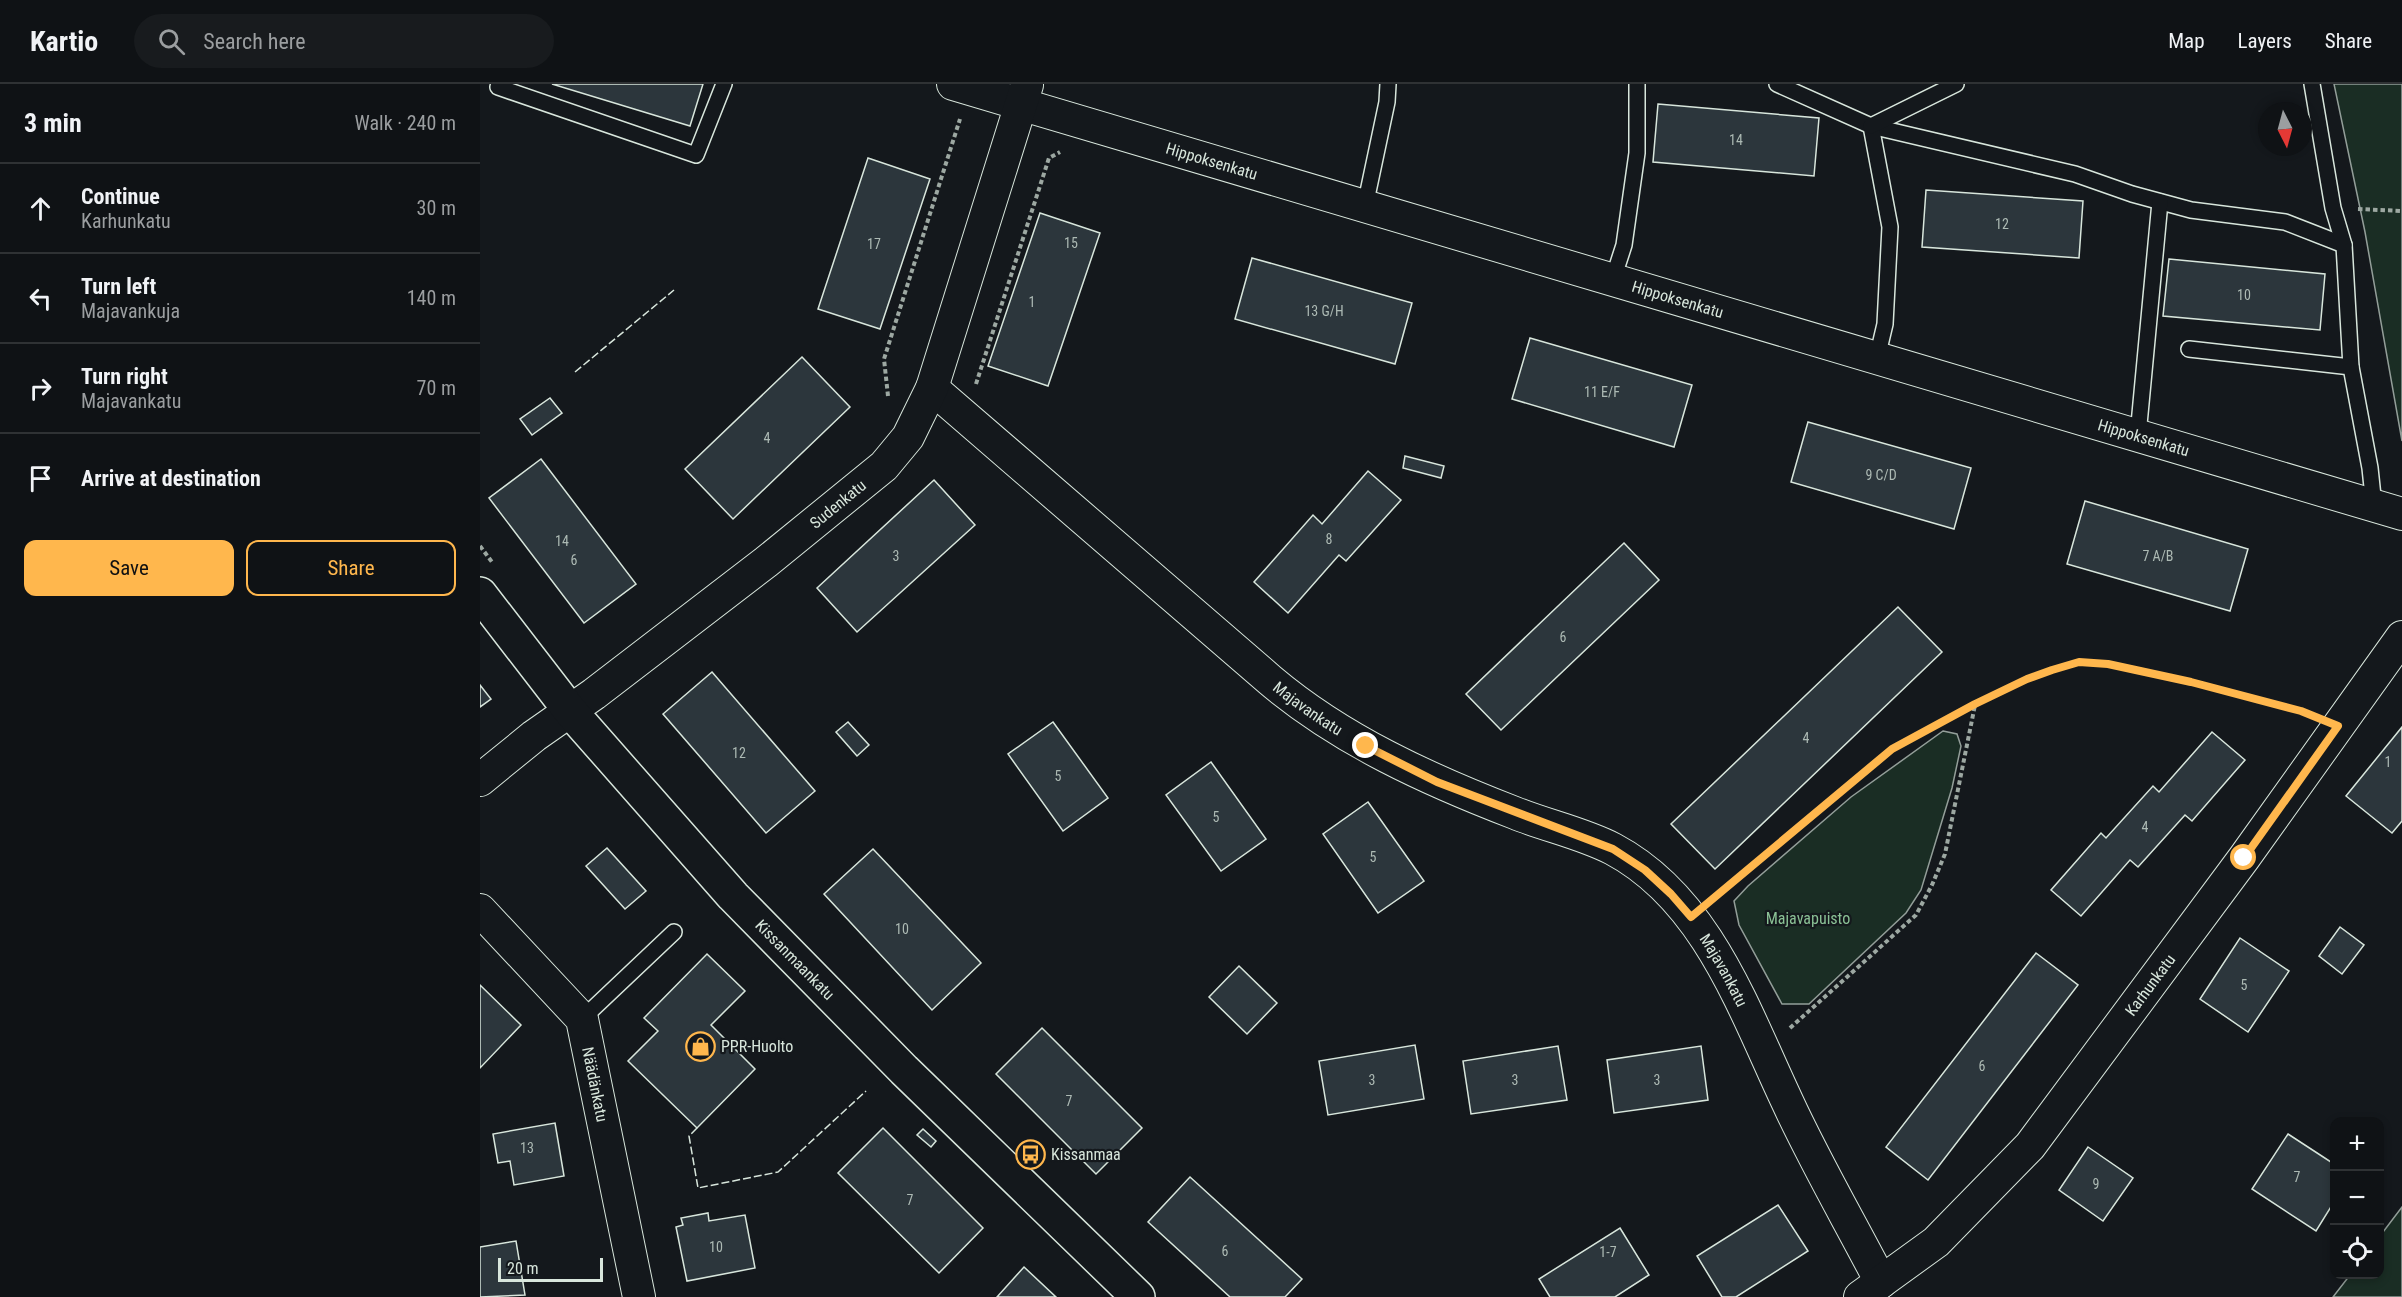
<!DOCTYPE html>
<html lang="en">
<head>
<meta charset="utf-8">
<style>
	body { margin:0; font-family:"Roboto Condensed",sans-serif; background:#181b1e; color:#f1f3f6 }
	.controls { position:absolute; right:18px; bottom:18px; display:grid; overflow:hidden; border-radius:12px; box-shadow:0 3px 9px #0003 }
	.controls button { width:54px; height:54px; display:grid; place-items:center; padding:0; border:0; border-bottom:2px solid #2f3234; background:#0f1215; color:#f1f3f6; font:30px sans-serif }
	.compass { position:absolute; left:1778px; top:18px; width:54px; height:54px; border-radius:50%; background:#0f1215; box-shadow:0 3px 9px #0003; rotate:174deg }
	.scale { position:absolute; left:18px; bottom:15px; width:105px; box-sizing:border-box; padding-left:6px; border:3px solid #d8e6dc; border-top:0; font-size:16px; line-height:21px; white-space:nowrap; color:#d8e6dc; -webkit-text-stroke:4px #14181c; paint-order:stroke }
	.stop { position:absolute; width:18px; height:18px; margin:-14px; border:4px solid #ffb74d; border-radius:50%; background:#fff }
	.stop.end { background:#ffb74d; border-color:#fff; box-shadow:0 2px 6px #0008 }
	.list { margin:0; padding:0; list-style:none }
	h2 { display:flex; justify-content:space-between; align-items:center; height:78px; margin:0; padding:0 24px; font-size:26px }
	h2 small { font-size:20px; font-weight:400; color:#9b9ea0 }
	.list li { display:grid; grid-template-columns:39px 1fr auto; gap:18px; align-items:center; box-sizing:border-box; height:90px; padding:0 24px; border-top:2px solid #2f3234 }
	.list b { display:block; font-size:22px; white-space:nowrap }
	.list p { margin:0; font-size:20px; white-space:nowrap; color:#9b9ea0 }
	.list em { font-size:20px; font-style:normal; color:#9b9ea0 }
	.actions { display:flex; gap:12px; padding:18px 24px }
	.actions a { flex:1; padding:14px 0; border:2px solid #ffb74d; border-radius:12px; text-align:center; font-size:21px; color:#ffb74d }
	.actions .main { background:#ffb74d; color:#111 }
	.icon { flex:none; width:33px; height:33px; fill:none; stroke:currentColor; stroke-width:2; stroke-linecap:round; stroke-linejoin:round }
	.map { position:relative; flex:none; width:1922px; height:1213px; overflow:hidden }
	header { display:flex; align-items:center; gap:36px; box-sizing:border-box; height:84px; padding:0 30px; background:#0f1215; border-bottom:2px solid #2f3234 }
	header strong { font-size:28px }
	nav { display:flex; gap:33px; margin-inline-start:auto; font-size:21px }
	.search { width:420px; height:54px; background:#181b1e; display:flex; align-items:center; gap:15px; box-sizing:border-box; padding:0 21px; border-radius:33px; color:#9b9ea0; font-size:22px }
	main { display:flex }
	aside { flex:1; background:#0f1215 }
	.map>svg:first-child { display:block }
</style>
</head>
<body>
<header>
<strong>Kartio</strong>
<div class="search"><svg class="icon" aria-label="search" viewBox="0 0 24 24"><circle cx="10" cy="10" r="6"/><path d="M15 15l6 6"/></svg>Search here</div>
<nav><a>Map</a><a>Layers</a><a>Share</a></nav>
</header>
<main>
<aside>
<h2>3 min<small>Walk · 240 m</small></h2>
<ul class="list">
<li><svg class="icon" aria-label="ahead" viewBox="0 0 24 24"><path d="M12 20V5M6 11l6-6 6 6"/></svg><div><b>Continue</b><p>Karhunkatu</p></div><em>30 m</em></li>
<li><svg class="icon" aria-label="left" viewBox="0 0 24 24"><path d="M17 20v-9H6M10 6l-5 5 5 5"/></svg><div><b>Turn left</b><p>Majavankuja</p></div><em>140 m</em></li>
<li><svg class="icon" aria-label="right" viewBox="0 0 24 24"><path d="M7 20v-9h11M14 6l5 5-5 5"/></svg><div><b>Turn right</b><p>Majavankatu</p></div><em>70 m</em></li>
<li><svg class="icon" aria-label="arrive" viewBox="0 0 24 24"><path d="M6 21V4h12l-3 4 3 4H6"/></svg><div><b>Arrive at destination</b></div></li>
</ul>
<div class="actions"><a class="main">Save</a><a>Share</a></div>
</aside>
<div class="map">
<svg width="1922" height="1213" viewBox="0 0 1922 1213">
	<rect width="100%" height="100%" fill="#14181c"/>
	<!-- green -->
	<g fill="#1a2d24" stroke="#939e99" stroke-width="1.5">
		<path d="M1854 0H1922V357L1885 148Z"/>
		<path d="M1463 647 1477 650 1481 662 1472 704 1441 806 1426 829 1329 920H1302L1259 841 1254 817 1268 802 1371 713Z"/>
		<path d="M1922 1123V1213H1853L1870 1191 1900 1190V1152Z"/>
	</g>
	<!-- building -->
	<g fill="#2c363c" stroke="#d8e6dc" stroke-width="1.5">
		<path d="M72 0H223L210 42Z"/>
		<path d="M1178 20 1339 34 1334 92 1173 78Z"/>
		<path d="M388 74 450 95 400 245 338 225Z"/>
		<path d="M1446 106 1603 117 1599 174 1442 163Z"/>
		<path d="M560 129 620 149 568 302 508 282Z"/>
		<path d="M772 174 932 219 915 280 755 235Z"/>
		<path d="M1689 175 1845 190 1840 246 1683 232Z"/>
		<path d="M1050 254 1212 301 1194 363 1032 315Z"/>
		<path d="M322 273 370 323 253 435 205 385Z"/>
		<path d="M70 314 82 329 52 351 40 335Z"/>
		<path d="M1328 338 1491 384 1474 445 1311 398Z"/>
		<path d="M925 372 964 382 961 394 923 384Z"/>
		<path d="M61 375 156 500 104 539 9 414Z"/>
		<path d="M888 387 921 416 866 477 859 471 808 529 774 498 833 431 842 440Z"/>
		<path d="M454 396 495 441 377 548 337 504Z"/>
		<path d="M1605 417 1768 465 1750 527 1587 480Z"/>
		<path d="M1144 459 1179 496 1021 646 986 610Z"/>
		<path d="M1418 523 1462 568 1235 785 1191 740Z"/>
		<path d="M232 588 335 707 286 749 183 630Z"/>
		<path d="M0 601 11 615 0 623Z"/>
		<path d="M368 638 389 661 377 672 356 648Z"/>
		<path d="M573 638 628 714 583 747 528 670Z"/>
		<path d="M1922 643V737L1912 749 1866 712Z"/>
		<path d="M1732 648 1765 676 1712 737 1705 731 1658 783 1650 776 1601 832 1571 806 1621 749 1626 754 1673 702 1679 708Z"/>
		<path d="M731 678 786 755 741 787 686 711Z"/>
		<path d="M888 718 944 797 898 829 843 750Z"/>
		<path d="M127 764 166 807 145 825 106 782Z"/>
		<path d="M393 765 501 879 452 926 344 810Z"/>
		<path d="M1860 843 1884 861 1862 890 1839 872Z"/>
		<path d="M1760 854 1809 887 1768 948 1720 915Z"/>
		<path d="M1556 869 1598 901 1448 1096 1406 1063Z"/>
		<path d="M227 870 265 907 231 941 275 985 217 1044 148 977 178 947 164 934Z"/>
		<path d="M759 882 797 919 767 950 729 913Z"/>
		<path d="M0 901 41 941 0 984Z"/>
		<path d="M562 944 662 1044 616 1090 516 990Z"/>
		<path d="M935 961 944 1015 848 1031 839 977Z"/>
		<path d="M1078 962 1087 1016 991 1030 983 977Z"/>
		<path d="M1221 962 1228 1016 1134 1029 1127 976Z"/>
		<path d="M75 1039 84 1092 34 1101 30 1077 18 1079 13 1050Z"/>
		<path d="M403 1044 503 1144 459 1189 358 1089Z"/>
		<path d="M443 1045 456 1057 451 1063 437 1051Z"/>
		<path d="M1808 1050 1854 1080V1118L1836 1147 1772 1105Z"/>
		<path d="M1608 1063 1653 1094 1623 1137 1579 1106Z"/>
		<path d="M710 1093 822 1195 805 1213H750L668 1138Z"/>
		<path d="M1298 1121 1328 1167 1256 1213H1242L1217 1172Z"/>
		<path d="M228 1129 229 1137 265 1131 275 1184 207 1197 196 1143 203 1141 201 1134Z"/>
		<path d="M1140 1144 1169 1191 1135 1213H1070L1059 1195Z"/>
		<path d="M36 1157 45 1211 0 1213V1163Z"/>
		<path d="M544 1183 576 1213H517Z"/>
	</g>
	<g fill="none" stroke-linecap="round" stroke-linejoin="round">
		<defs>
			<g id="lane">
				<path d="M19 0 18 3 216 71 244 0"/>
				<path d="M1297 0 1391 42 1595 90 1652 110 1711 126 1805 138 1864 161"/>
				<path d="M1832 0 1853 124 1864 161 1871 283"/>
				<path d="M1391 42 1410 143 1405 240 1397 274"/>
				<path d="M1391 42 1476 0"/>
				<path d="M885 122 907 18 908 0"/>
				<path d="M1133 195 1144 161 1157 69V0"/>
				<path d="M1709 265 1871 283 1890 384 1894 422"/>
				<path d="M1658 351 1680 118"/>
				<path d="M102 935 194 848"/>
			</g>
			<g id="street">
				<path id="s1" d="M473 0 1922 430"/>
				<path id="s2" d="M452 304 790 596C861 656 949 696 1035 729 1067 742 1102 749 1133 765 1227 815 1264 926 1307 1017 1335 1078 1370 1138 1401 1198"/>
				<path id="s3" d="M0 696 54 652 114 610 286 478 404 382 428 353 452 304 547 1"/>
				<path id="s4" d="M0 826 102 935 159 1213"/>
				<path id="s5" d="M1380 1213 1456 1158 1550 1062 1764 774 1922 553"/>
			</g>
			<g id="secondary">
				<path id="s6" d="M0 510 91 628 253 812 424 986 658 1213"/>
			</g>
		</defs>
		<!-- lane casing -->
		<use href="#lane" stroke="#d8e6dc" stroke-width="18"/>
		<!-- street casing -->
		<use href="#street" stroke="#d8e6dc" stroke-width="34"/>
		<!-- secondary casing -->
		<use href="#secondary" stroke="#d8e6dc" stroke-width="36"/>
		<!-- path -->
		<g stroke="#9da8a2" stroke-width="4" stroke-dasharray="4.5 3" stroke-linecap="butt">
			<path d="M1878 125 1922 127"/>
			<path d="M496 300 569 74 580 68"/>
			<path d="M408 312 404 275 480 35"/>
			<path d="M0 462 12 478"/>
			<path d="M1236 811 1412 665 1495 620 1547 595 1572 586 1599 578 1628 580 1711 598 1828 630"/>
			<path d="M1310 944 1436 831 1452 801 1465 770 1495 621"/>
		</g>
		<!-- lane -->
		<use href="#lane" stroke="#14181c" stroke-width="15"/>
		<!-- street -->
		<use href="#street" stroke="#14181c" stroke-width="32"/>
		<!-- secondary -->
		<use href="#secondary" stroke="#14181c" stroke-width="33"/>
		<!-- fence -->
		<g stroke="#d8e6dc" stroke-width="1.5" stroke-dasharray="8 3" stroke-linecap="butt">
			<path d="M95 288 194 206"/>
			<path d="M217 1044 209 1052 218 1104 298 1088 386 1007"/>
		</g>
	</g>
	<g fill="none" stroke-linecap="round" stroke-linejoin="round">
		<!-- route -->
		<path stroke="#ffb74d" stroke-width="8" d="M886 662 957 698 1133 765 1165 786 1191 810 1211 833 1412 665 1495 620 1547 595 1572 586 1599 578 1628 580 1711 598 1821 627 1858 642 1764 774"/>
	</g>
	<!-- icons -->
	<defs>
		<symbol id="shop-ring" viewBox="-11 -11 22 22"><circle r="9.5" fill="#14181c" stroke="#ffb74d" stroke-width="1.5"/><path d="M-5-2.5h2.3a2.7 3.5 0 0 1 5.4 0H5L5.5 6h-11ZM-1.5-2.5h3a1.5 2.3 0 0 0-3 0Z" fill="#ffb74d"/></symbol>
		<symbol id="bus-ring" viewBox="-11 -11 22 22"><circle r="9.5" fill="#14181c" stroke="#ffb74d" stroke-width="1.5"/><path d="M-5-6H5V4H4V6H2V4H-2V6H-4V4H-5ZM-3.5-4V0h7V-4ZM-3.5 1.2v1.5H-2V1.2ZM2 1.2v1.5H3.5V1.2Z" fill="#ffb74d"/></symbol>
	</defs>
	<g fill-rule="evenodd">
		<use href="#shop-ring" x="204" y="946" width="33" height="33"/>
		<use href="#bus-ring" x="534" y="1054" width="33" height="33"/>
	</g>
	<g text-anchor="middle" stroke-width="4.5" stroke-linejoin="round" paint-order="stroke">
		<!-- number labels -->
		<g font-size="14" fill="#adbab4">
			<text x="1256" y="61">14</text>
			<text x="1522" y="145">12</text>
			<text x="591" y="164">15</text>
			<text x="394" y="165">17</text>
			<text x="1764" y="216">10</text>
			<text x="552" y="223">1</text>
			<text x="844" y="232">13 G/H</text>
			<text x="1122" y="313">11 E/F</text>
			<text x="287" y="359">4</text>
			<text x="1401" y="396">9 C/D</text>
			<text x="849" y="460">8</text>
			<text x="82" y="462">14</text>
			<text x="416" y="477">3</text>
			<text x="1678" y="477">7 A/B</text>
			<text x="94" y="481">6</text>
			<text x="1083" y="558">6</text>
			<text x="1326" y="659">4</text>
			<text x="259" y="674">12</text>
			<text x="1908" y="683">1</text>
			<text x="578" y="697">5</text>
			<text x="736" y="738">5</text>
			<text x="1665" y="748">4</text>
			<text x="893" y="778">5</text>
			<text x="422" y="850">10</text>
			<text x="1764" y="906">5</text>
			<text x="1502" y="987">6</text>
			<text x="892" y="1001">3</text>
			<text x="1035" y="1001">3</text>
			<text x="1177" y="1001">3</text>
			<text x="589" y="1022">7</text>
			<text x="47" y="1069">13</text>
			<text x="1817" y="1098">7</text>
			<text x="1616" y="1105">9</text>
			<text x="430" y="1121">7</text>
			<text x="236" y="1168">10</text>
			<text x="745" y="1172">6</text>
			<text x="1128" y="1173">1-7</text>
		</g>
		<!-- street labels -->
		<g font-size="16" fill="#d8e6dc" stroke="#14181c">
			<text dy="6" stroke="none"><textPath href="#s1" startOffset="270">Hippoksenkatu</textPath></text>
			<text dy="6" stroke="none"><textPath href="#s1" startOffset="756">Hippoksenkatu</textPath></text>
			<text dy="6" stroke="none"><textPath href="#s1" startOffset="1242">Hippoksenkatu</textPath></text>
			<text dy="6" stroke="none"><textPath href="#s3" startOffset="452">Sudenkatu</textPath></text>
			<text dy="6" stroke="none"><textPath href="#s2" startOffset="494">Majavankatu</textPath></text>
			<text dy="6" stroke="none"><textPath href="#s6" startOffset="483">Kissanmaankatu</textPath></text>
			<text dy="6" stroke="none"><textPath href="#s2" startOffset="998">Majavankatu</textPath></text>
			<text dy="6" stroke="none"><textPath href="#s5" startOffset="429">Karhunkatu</textPath></text>
			<text dy="6" stroke="none"><textPath href="#s4" startOffset="216">Näädänkatu</textPath></text>
		</g>
		<!-- park labels -->
		<g font-size="16" fill="#8ac095" stroke="#14181c">
			<text x="1328" y="840">Majavapuisto</text>
		</g>
		<!-- poi labels -->
		<g font-size="16" fill="#d8e6dc" stroke="#14181c" text-anchor="start">
			<text x="241" y="968">PPR-Huolto</text>
			<text x="571" y="1076">Kissanmaa</text>
		</g>
	</g>
</svg>
<div class="controls">
<button>+</button>
<button>−</button>
<button><svg class="icon" aria-label="locate" viewBox="0 0 24 24"><circle cx="12" cy="12" r="6"/><path d="M12 2v4M12 18v4M2 12h4M18 12h4"/></svg></button>
</div>
<svg class="compass" viewBox="-18 -18 36 36"><path d="M0-13l5 13h-10z" fill="#e53935"/><path d="M0 13l5-13h-10z" fill="#9b9ea0"/></svg>
<div class="scale">20 m</div>
<div class="stop" style="left:1764px;top:774px"></div>
<div class="stop end" style="left:886px;top:662px"></div>
</div>
</main>
</body>
</html>
